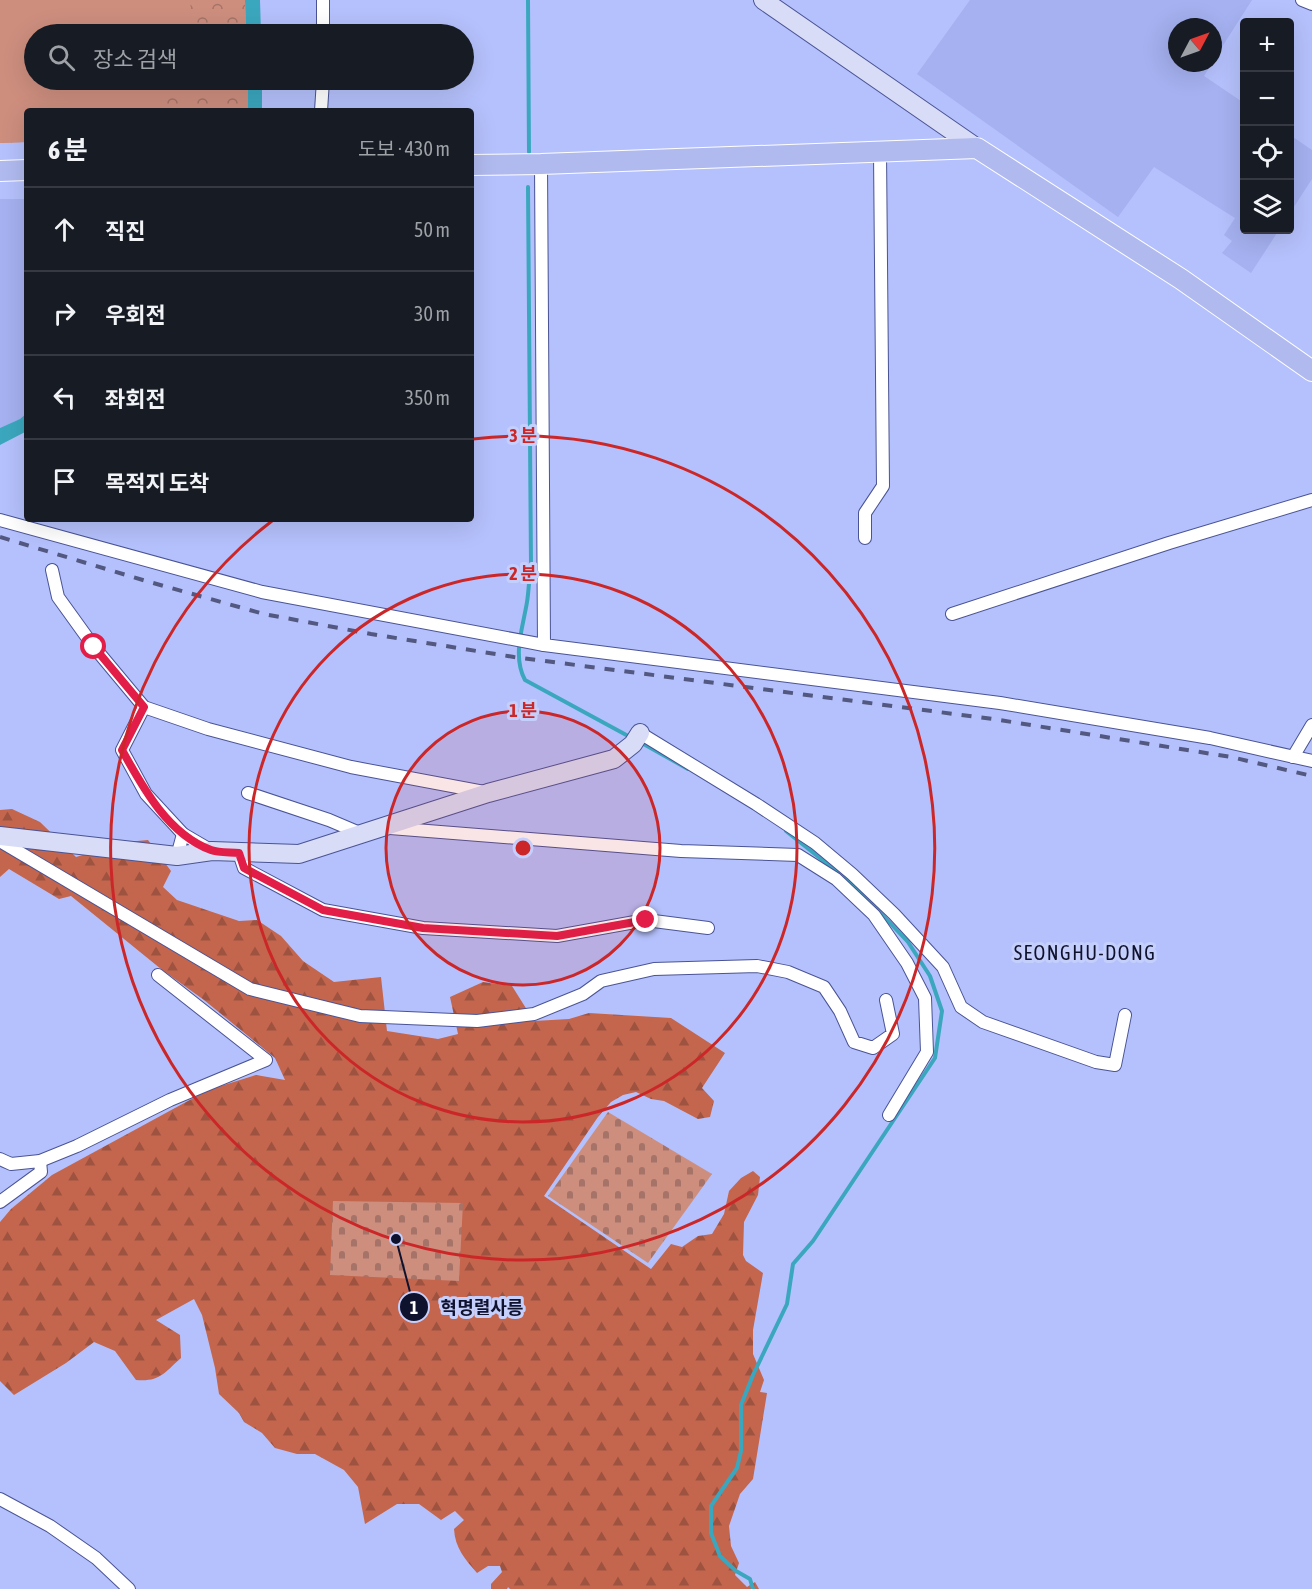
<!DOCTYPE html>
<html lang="ko">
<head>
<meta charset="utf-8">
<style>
	body { margin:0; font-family:"Asap Condensed","Noto Sans KR",sans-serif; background:#20242c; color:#f1f3f6 }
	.controls { position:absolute; right:18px; top:18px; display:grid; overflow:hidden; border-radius:6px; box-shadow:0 6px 24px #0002 }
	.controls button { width:54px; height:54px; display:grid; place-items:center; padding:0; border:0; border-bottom:2px solid #363941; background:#171b24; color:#f1f3f6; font:30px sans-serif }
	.compass { position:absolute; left:1168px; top:18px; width:54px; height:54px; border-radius:50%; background:#171b24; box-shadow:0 6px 24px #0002; rotate:49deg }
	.stop { position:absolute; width:18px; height:18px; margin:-14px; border:4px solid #e11d48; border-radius:50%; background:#fff }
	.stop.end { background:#e11d48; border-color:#fff; box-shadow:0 2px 6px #0008 }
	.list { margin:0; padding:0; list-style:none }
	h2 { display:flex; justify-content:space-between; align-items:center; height:78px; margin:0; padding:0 24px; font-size:26px }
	h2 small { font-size:20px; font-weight:400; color:#9ea1a6 }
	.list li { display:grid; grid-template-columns:39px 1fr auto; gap:18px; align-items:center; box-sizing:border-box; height:84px; padding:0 24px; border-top:2px solid #363941 }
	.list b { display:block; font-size:22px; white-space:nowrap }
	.list em { font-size:20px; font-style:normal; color:#9ea1a6 }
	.icon { flex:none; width:33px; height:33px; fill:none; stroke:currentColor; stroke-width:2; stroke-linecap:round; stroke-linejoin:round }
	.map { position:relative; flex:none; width:1312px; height:1589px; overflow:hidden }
	.search { position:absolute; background:#171b24; box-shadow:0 6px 24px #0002; left:24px; top:24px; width:450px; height:66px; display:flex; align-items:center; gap:15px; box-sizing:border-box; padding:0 21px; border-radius:33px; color:#9ea1a6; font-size:22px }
	.panel { position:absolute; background:#171b24; box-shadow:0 6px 24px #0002; left:24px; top:108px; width:450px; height:414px; border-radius:6px }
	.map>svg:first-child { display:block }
</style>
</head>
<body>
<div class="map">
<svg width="1312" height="1589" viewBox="0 0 1312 1589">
	<defs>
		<pattern id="forest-firs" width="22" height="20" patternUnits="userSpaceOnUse" patternTransform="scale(1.5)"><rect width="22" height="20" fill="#c4654d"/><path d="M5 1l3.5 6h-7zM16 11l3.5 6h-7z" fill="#9e5240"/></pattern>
		<pattern id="cemetery-stones" width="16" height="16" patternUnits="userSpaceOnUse" patternTransform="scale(1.5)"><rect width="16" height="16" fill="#cd8e7e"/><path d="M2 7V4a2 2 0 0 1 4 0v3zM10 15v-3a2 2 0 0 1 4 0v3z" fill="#a57368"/></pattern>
		<pattern id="park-crowns" width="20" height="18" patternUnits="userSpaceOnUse" patternTransform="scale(1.5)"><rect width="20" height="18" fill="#cd8e7e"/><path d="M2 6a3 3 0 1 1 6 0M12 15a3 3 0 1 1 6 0" fill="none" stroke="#a57368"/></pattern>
	</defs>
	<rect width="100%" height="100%" fill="#b5c1fc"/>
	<!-- built -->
	<g fill="#a5b1f0">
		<path d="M970 0H1252L1213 61V27H1177V63H1212L1204 76 1244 103V230H1279L1251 273 1222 253 1232 241 1224 235 1235 218 1154 167 1118 217 917 74Z"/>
		<path d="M1290 135 1312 150V179L1290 213Z"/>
		<path d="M0 199H27V413L20 419 0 428Z"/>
	</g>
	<!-- forest -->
	<path fill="url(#forest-firs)" d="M12 809 40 822 76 857 127 842 148 840 171 871 163 887 177 900 239 921 257 920 281 936 303 961 334 982 381 977 387 1031 438 1039 458 1034 450 997 483 982 512 986 534 1021 569 1019 589 1013 671 1018 725 1053 702 1088 714 1101 710 1117 698 1119 664 1101 651 1099 636 1092 623 1095 611 1102 598 1117 544 1196 651 1269 671 1244 682 1247 698 1236 712 1234 724 1214 729 1191 741 1178 753 1171 760 1177 758 1195 744 1222 743 1255 746 1261 763 1273 753 1330V1354L764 1380 760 1392 767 1393 753 1479 740 1494 729 1526 731 1546 739 1563 735 1575 747 1587 755 1582 759 1589H510L508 1587 507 1589H491V1584L502 1572 500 1566H488L477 1573C465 1559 455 1548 454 1529L464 1520 455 1511 441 1520 419 1504H397L365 1524 358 1487 344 1470 315 1454H297L275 1448 262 1433 244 1422 239 1413 219 1394 215 1368 202 1315 194 1299 156 1320 180 1335 181 1358C164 1373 160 1382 136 1380L115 1351 94 1342 66 1363 14 1395 0 1381V1222L11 1209 52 1175 208 1090 256 1075 285 1080 275 1058 204 1000 161 969 71 896 59 899 9 869 0 877V810Z"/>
	<!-- cemetery -->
	<g fill="url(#cemetery-stones)">
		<path d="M608 1112 712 1174 648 1263 548 1196Z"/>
		<path d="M333 1201 463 1203 459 1281 330 1275Z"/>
	</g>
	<!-- park -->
	<path fill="url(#park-crowns)" d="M0 0H245L246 34H34V80H248V111H27V142L0 143Z"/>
	<!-- garden -->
	<path fill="#cd8e7e" d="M0 0H190L193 34H34V80H178L167 96 150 111H27V142L0 143Z"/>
	<!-- water -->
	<g fill="#3ba7be">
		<path d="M245 0H260L261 34H246Z"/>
		<rect x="248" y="80" width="14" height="31"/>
		<path d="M27 413V431L0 445V428L20 419Z"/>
	</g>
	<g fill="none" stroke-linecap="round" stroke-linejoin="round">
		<!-- stream -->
		<g stroke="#3ba7be" stroke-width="4">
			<path d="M528 0 529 152"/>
			<path d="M528 187 531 564C529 577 529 590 527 602 523 627 512 656 525 680L630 737"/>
			<path d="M640 742 688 769"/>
			<path d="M753 1589 750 1579 736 1571 720 1556 711 1533V1506L737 1468 741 1451V1405L753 1375 787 1304 793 1264 813 1241 935 1058 942 1011 930 976 908 942 855 886 786 831"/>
		</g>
		<defs>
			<g id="street">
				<path d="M323 0V34"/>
				<path d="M1302 0 1312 4"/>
				<path d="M321 111 323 80"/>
				<path d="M541 164 544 645 1000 703 1210 738 1312 761"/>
				<path d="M0 520 262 592 544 645"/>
				<path d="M865 538V513L883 486 880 152"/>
				<path d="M52 570 58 597 94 647 144 707 208 729 351 767 484 792"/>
				<path d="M952 614 1169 543 1312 500"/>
				<path d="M144 707 122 750 146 794 183 834"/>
				<path d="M640 733 756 804 815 843 852 874 894 914 943 967 961 1007 983 1022 1096 1062 1115 1065 1125 1015"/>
				<path d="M1293 757 1312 725"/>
				<path d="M248 793 329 820 362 834"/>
				<path d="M390 828 681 851 798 855 836 879 874 915 907 963 925 998 927 1052 889 1115"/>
				<path d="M0 841 250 989 360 1016 477 1021 534 1014 583 994 601 981 654 969 757 966 788 972 824 987 840 1011 854 1042 873 1048 893 1034 886 1000"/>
				<path d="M239 853 244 868 323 910 423 928 557 936 646 920 708 928"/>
				<path d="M177 856 183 834 212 851"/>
				<path d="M0 1159 11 1164 40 1161 77 1146 170 1100 266 1060 158 975"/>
				<path d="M0 1202 41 1172 40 1161"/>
				<path d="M0 1499 50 1526 96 1558 129 1589"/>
			</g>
			<g id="secondary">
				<path d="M763 0 977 148"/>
				<path d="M0 836 177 856 212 851 299 854 488 793 614 759 633 744 640 733"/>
			</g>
			<g id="primary">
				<path d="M471 165 541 164 977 148 1181 279 1312 371"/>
				<path d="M0 171 27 170"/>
			</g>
		</defs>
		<!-- street casing -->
		<use href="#street" stroke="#4a5495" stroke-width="14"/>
		<!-- secondary casing -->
		<use href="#secondary" stroke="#4a5495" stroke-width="20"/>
		<!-- primary casing -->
		<use href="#primary" stroke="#fff" stroke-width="22"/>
		<!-- street -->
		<use href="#street" stroke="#fff" stroke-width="12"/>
		<!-- secondary -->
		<use href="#secondary" stroke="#d8dcf7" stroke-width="18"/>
		<!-- primary -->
		<use href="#primary" stroke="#b1baef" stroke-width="20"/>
		<!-- rail -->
		<path stroke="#525880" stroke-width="4" stroke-dasharray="10 10" stroke-linecap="butt" d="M0 537 146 581 264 614 371 634 514 657 993 719 1231 757 1312 776"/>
	</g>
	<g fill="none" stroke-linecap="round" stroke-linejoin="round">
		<!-- route -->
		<path stroke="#e11d48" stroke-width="8" d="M94 647 144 707 122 750C143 788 168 834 211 850 219 853 230 852 239 853L244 868 323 910 423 928 557 936 646 920"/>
	</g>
	<!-- distance rings -->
	<circle cx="523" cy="848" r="137" fill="#cc2728" fill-opacity=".12"/>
	<g fill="none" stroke="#cc2728" stroke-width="3">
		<circle cx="523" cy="848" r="137"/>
		<circle cx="523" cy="848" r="274"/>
		<path d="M473 439A412 412 0 1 1 272 521"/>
	</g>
	<g text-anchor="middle" stroke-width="6" stroke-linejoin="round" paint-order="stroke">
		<!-- quarter labels -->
		<g font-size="20" letter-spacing="1.5" fill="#0f122d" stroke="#c5cffc">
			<text x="1085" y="960">SEONGHU-DONG</text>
		</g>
	</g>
	<circle cx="523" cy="848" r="9" fill="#cc2728" stroke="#c5cffc" stroke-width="3"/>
	<g font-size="18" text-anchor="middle" font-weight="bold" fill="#cc2728" stroke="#c5cffc" stroke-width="6" stroke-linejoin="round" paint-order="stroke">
		<text x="523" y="442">3 분</text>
		<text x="523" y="580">2 분</text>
		<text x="523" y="717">1 분</text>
	</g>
	<!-- callouts -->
	<path fill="none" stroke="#0f122d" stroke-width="2" d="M396 1239L414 1307"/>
	<g fill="#0f122d" stroke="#c5cffc" stroke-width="2">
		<circle cx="396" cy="1239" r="6"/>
		<circle cx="414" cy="1307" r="15"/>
	</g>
	<g font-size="18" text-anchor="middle" font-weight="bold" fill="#fff">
		<text x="414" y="1314">1</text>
	</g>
	<g font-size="18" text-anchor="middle" font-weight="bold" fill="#0f122d" stroke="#c5cffc" stroke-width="6" stroke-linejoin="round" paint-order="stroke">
		<text x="482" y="1314">혁명렬사릉</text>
	</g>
</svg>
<div class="controls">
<button>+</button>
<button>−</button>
<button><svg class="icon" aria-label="locate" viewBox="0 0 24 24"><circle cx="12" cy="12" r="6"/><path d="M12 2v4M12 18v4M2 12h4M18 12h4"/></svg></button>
<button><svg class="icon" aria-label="layers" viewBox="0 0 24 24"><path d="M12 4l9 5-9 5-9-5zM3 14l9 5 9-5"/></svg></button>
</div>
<svg class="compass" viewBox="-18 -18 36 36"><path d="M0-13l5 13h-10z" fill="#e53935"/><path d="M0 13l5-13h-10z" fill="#9ea1a6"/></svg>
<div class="stop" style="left:94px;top:647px"></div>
<div class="stop end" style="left:646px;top:920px"></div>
<div class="search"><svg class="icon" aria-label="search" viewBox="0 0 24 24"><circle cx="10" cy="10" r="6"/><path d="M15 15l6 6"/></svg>장소 검색</div>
<section class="panel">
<h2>6 분<small>도보 · 430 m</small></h2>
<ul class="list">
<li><svg class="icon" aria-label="ahead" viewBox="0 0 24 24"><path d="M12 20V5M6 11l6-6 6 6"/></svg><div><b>직진</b></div><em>50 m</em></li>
<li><svg class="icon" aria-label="right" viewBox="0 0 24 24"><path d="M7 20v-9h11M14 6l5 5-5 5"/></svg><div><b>우회전</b></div><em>30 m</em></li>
<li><svg class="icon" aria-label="left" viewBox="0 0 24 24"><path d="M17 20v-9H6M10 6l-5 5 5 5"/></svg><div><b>좌회전</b></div><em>350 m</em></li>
<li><svg class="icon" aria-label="arrive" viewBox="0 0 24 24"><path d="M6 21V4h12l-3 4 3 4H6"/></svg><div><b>목적지 도착</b></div></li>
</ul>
</section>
</div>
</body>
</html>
